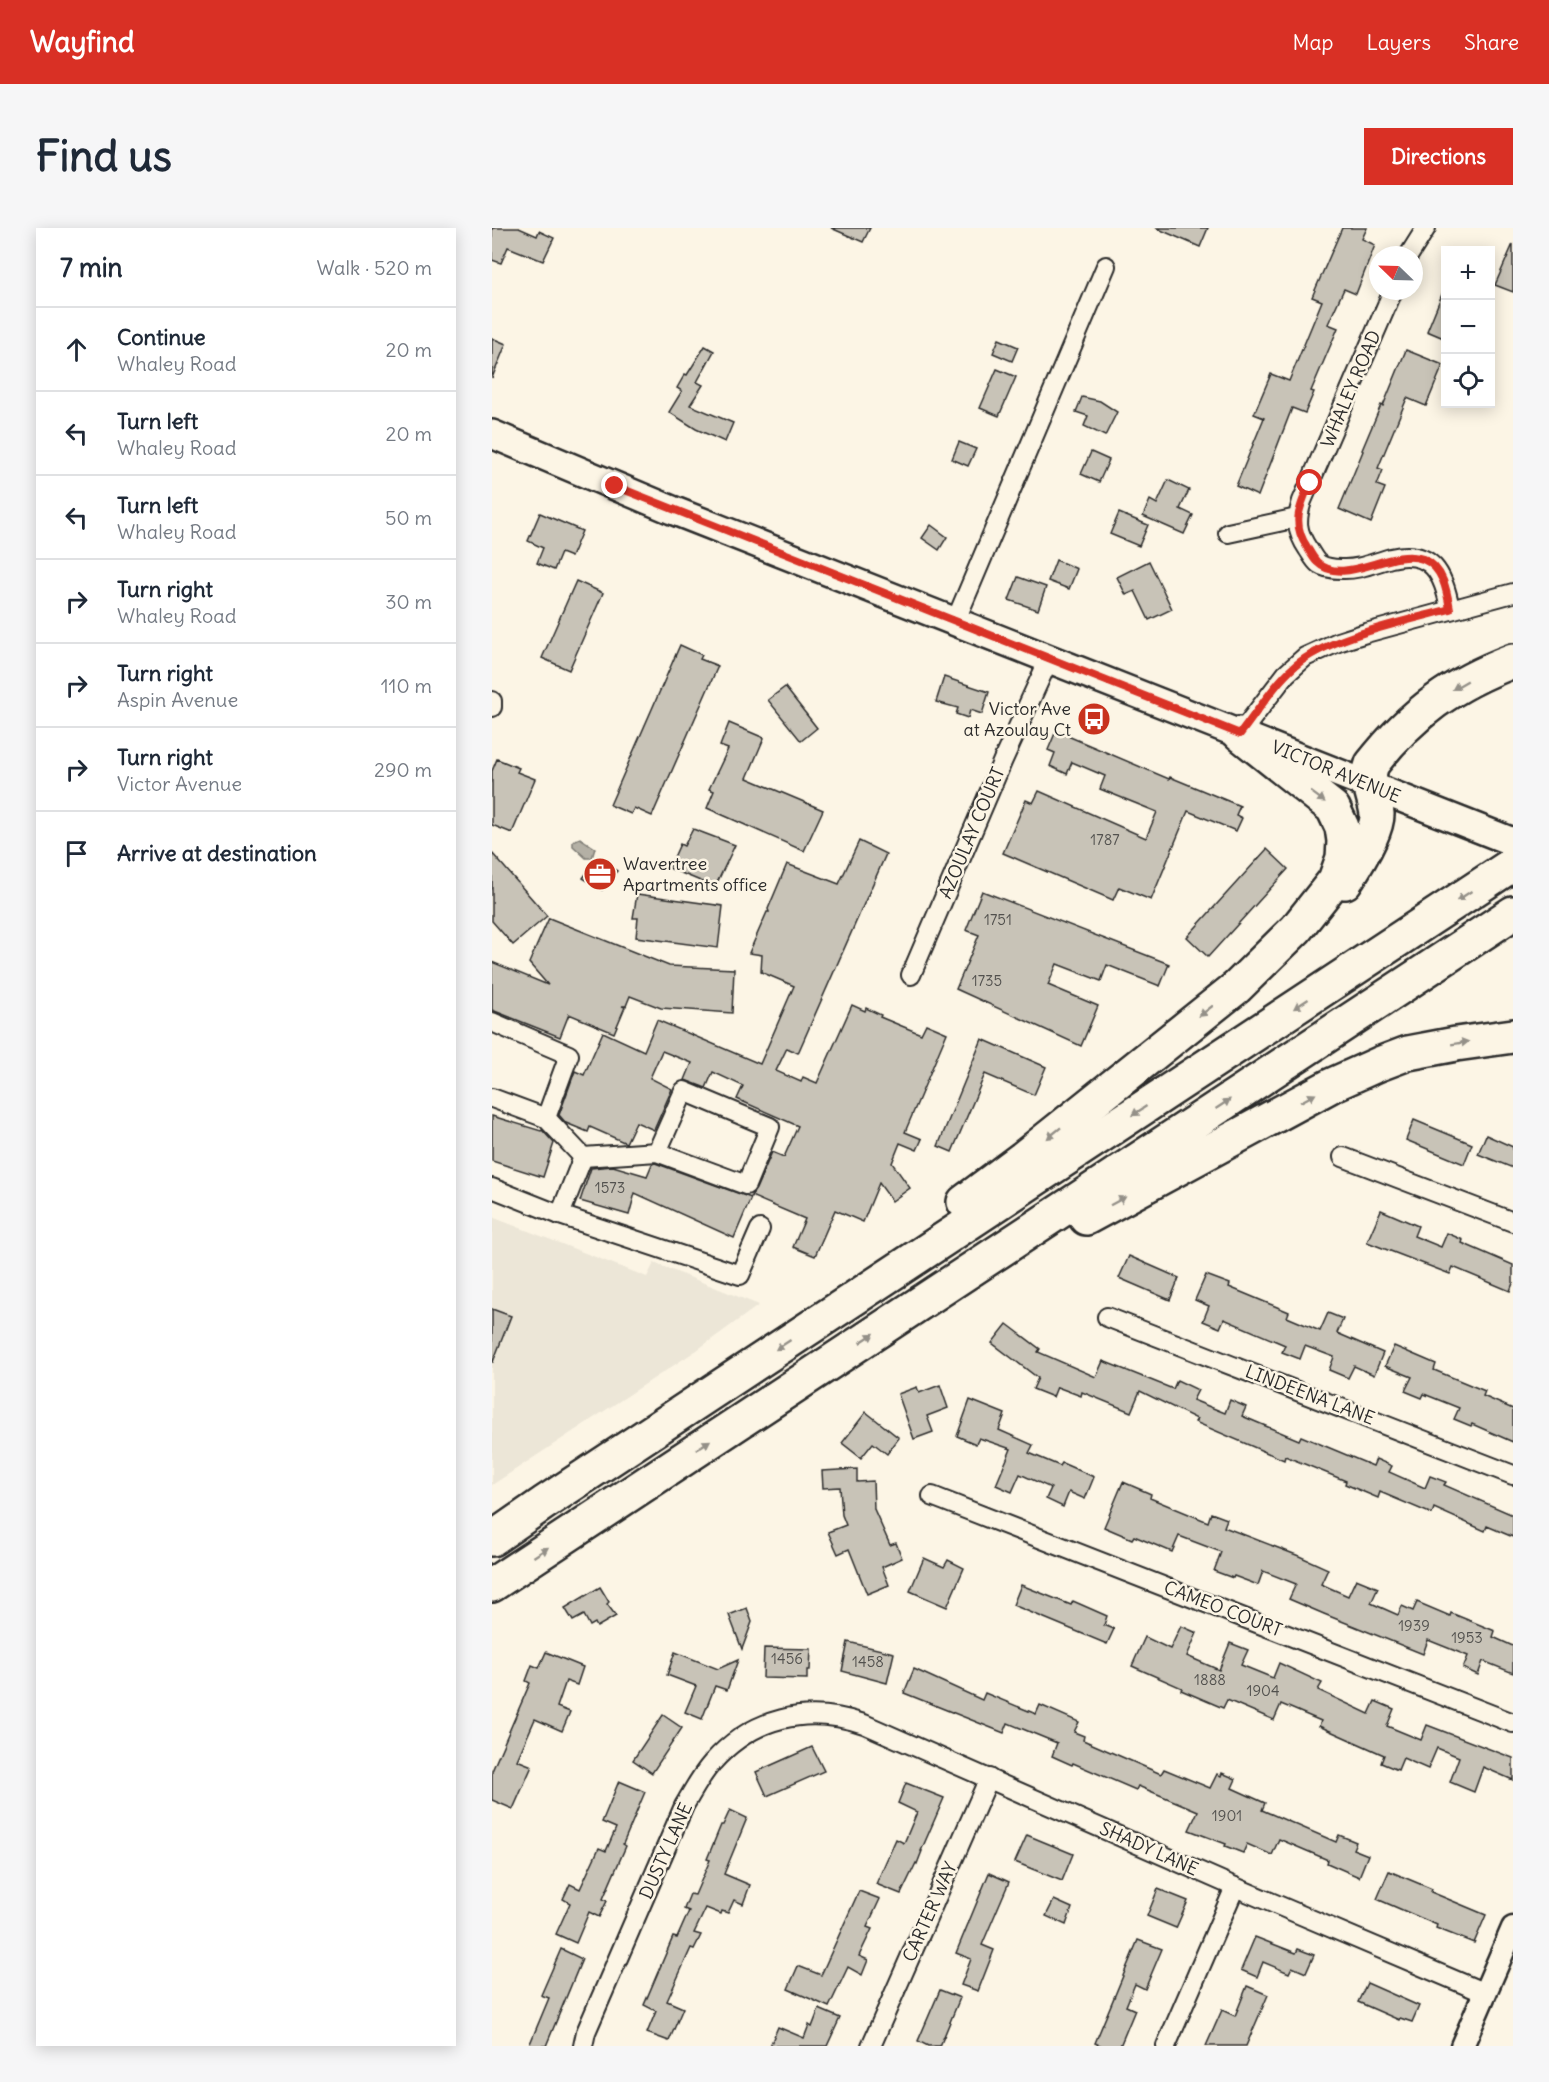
<!DOCTYPE html>
<html lang="en">
<head>
<meta charset="utf-8">
<style>
	body { margin:0; font-family:Delius,sans-serif; background:#f6f6f7; color:#1f2937 }
	.controls { position:absolute; right:18px; top:18px; display:grid; overflow:hidden; border-radius:0px; box-shadow:0 3px 15px #0003 }
	.controls button { width:54px; height:54px; display:grid; place-items:center; padding:0; border:0; border-bottom:2px solid #e0e1e3; background:#fff; color:#1f2937; font:30px sans-serif }
	.compass { position:absolute; left:877px; top:18px; width:54px; height:54px; border-radius:50%; background:#fff; box-shadow:0 3px 15px #0003; rotate:293deg }
	.stop { position:absolute; width:18px; height:18px; margin:-14px; border:4px solid #d93025; border-radius:50%; background:#fff }
	.stop.end { background:#d93025; border-color:#fff; box-shadow:0 2px 6px #0008 }
	.list { margin:0; padding:0; list-style:none }
	h2 { display:flex; justify-content:space-between; align-items:center; height:78px; margin:0; padding:0 24px; font-size:26px }
	h2 small { font-size:20px; font-weight:400; color:#747a83 }
	.list li { display:grid; grid-template-columns:39px 1fr auto; gap:18px; align-items:center; box-sizing:border-box; height:84px; padding:0 24px; border-top:2px solid #e0e1e3 }
	.list b { display:block; font-size:22px; white-space:nowrap }
	.list p { margin:0; font-size:20px; white-space:nowrap; color:#747a83 }
	.list em { font-size:20px; font-style:normal; color:#747a83 }
	.icon { flex:none; width:33px; height:33px; fill:none; stroke:currentColor; stroke-width:2; stroke-linecap:round; stroke-linejoin:round }
	.map { position:relative; flex:none; width:1021px; height:1818px; overflow:hidden; border-radius:0px }
	header { display:flex; align-items:center; gap:36px; box-sizing:border-box; height:84px; padding:0 30px; background:#d93025; color:#fff }
	header strong { font-size:28px }
	nav { display:flex; gap:33px; margin-inline-start:auto; font-size:21px }
	.intro { display:flex; align-items:center; justify-content:space-between; box-sizing:border-box; height:144px; padding:0 36px }
	h1 { margin:0; font-size:42px }
	.button { padding:15px 27px; border-radius:0px; background:#d93025; color:#fff; font-size:21px; font-weight:700 }
	main { display:flex; gap:36px; padding:0 36px }
	aside { flex:1; background:#fff; border-radius:0px; box-shadow:0 3px 15px #0003 }
	.map>svg:first-child { display:block }
</style>
</head>
<body>
<header>
<strong>Wayfind</strong>
<nav><a>Map</a><a>Layers</a><a>Share</a></nav>
</header>
<div class="intro"><h1>Find us</h1><a class="button">Directions</a></div>
<main>
<aside>
<h2>7 min<small>Walk · 520 m</small></h2>
<ul class="list">
<li><svg class="icon" aria-label="ahead" viewBox="0 0 24 24"><path d="M12 20V5M6 11l6-6 6 6"/></svg><div><b>Continue</b><p>Whaley Road</p></div><em>20 m</em></li>
<li><svg class="icon" aria-label="left" viewBox="0 0 24 24"><path d="M17 20v-9H6M10 6l-5 5 5 5"/></svg><div><b>Turn left</b><p>Whaley Road</p></div><em>20 m</em></li>
<li><svg class="icon" aria-label="left" viewBox="0 0 24 24"><path d="M17 20v-9H6M10 6l-5 5 5 5"/></svg><div><b>Turn left</b><p>Whaley Road</p></div><em>50 m</em></li>
<li><svg class="icon" aria-label="right" viewBox="0 0 24 24"><path d="M7 20v-9h11M14 6l5 5-5 5"/></svg><div><b>Turn right</b><p>Whaley Road</p></div><em>30 m</em></li>
<li><svg class="icon" aria-label="right" viewBox="0 0 24 24"><path d="M7 20v-9h11M14 6l5 5-5 5"/></svg><div><b>Turn right</b><p>Aspin Avenue</p></div><em>110 m</em></li>
<li><svg class="icon" aria-label="right" viewBox="0 0 24 24"><path d="M7 20v-9h11M14 6l5 5-5 5"/></svg><div><b>Turn right</b><p>Victor Avenue</p></div><em>290 m</em></li>
<li><svg class="icon" aria-label="arrive" viewBox="0 0 24 24"><path d="M6 21V4h12l-3 4 3 4H6"/></svg><div><b>Arrive at destination</b></div></li>
</ul>
</aside>
<div class="map">
<svg width="1021" height="1818" viewBox="0 0 1021 1818">
	<rect width="100%" height="100%" fill="#fcf5e5"/>
	<filter id="ink" filterUnits="userSpaceOnUse"><feTurbulence type="fractalNoise" baseFrequency=".0167" numOctaves="2"/><feDisplacementMap in="SourceGraphic" scale="12" xChannelSelector="R" yChannelSelector="G"/><feConvolveMatrix kernelMatrix="1 2 1 2 8 2 1 2 1" color-interpolation-filters="sRGB"/></filter>
	<g filter="url(#ink)">
		<!-- built -->
		<path fill="#ece6d7" d="M0 989 155 1049 162 1035 267 1077 205 1122 0 1257Z"/>
		<!-- water -->
		<path fill="#b4b0a5" stroke="#7d7b74" stroke-width="1.5" d="M88 610 103 620 100 630H94L81 618V613Z"/>
		<!-- building -->
		<g fill="#c8c3b7" stroke="#2b2b2b" stroke-width="1.5">
			<path d="M0 0H27L45 8 47 3 62 10 51 33 16 19 9 35 0 32Z"/>
			<path d="M339 0H378L371 14Z"/>
			<path d="M664 0H716L708 19Z"/>
			<path d="M850 0H875L870 11 883 17 864 66 852 61 836 96 846 100 819 163 822 164 813 185 800 180 766 268 744 258 772 190 762 186 779 146 797 153 830 73 820 69Z"/>
			<path d="M1021 16V64L1003 57Z"/>
			<path d="M953 59H954V111L935 103Z"/>
			<path d="M0 110 14 116 0 150Z"/>
			<path d="M507 111 526 119 520 133 501 125Z"/>
			<path d="M213 118 222 123 205 154 211 157 198 177 241 195 233 214 204 201 177 184 190 163 185 160 193 146 195 147Z"/>
			<path d="M914 122 951 137 934 178 915 170 886 240 891 242 885 257 893 260 879 295 847 281 871 223 870 222 889 177 891 178Z"/>
			<path d="M505 141 524 149 507 188 488 180Z"/>
			<path d="M590 169 608 173 625 184 613 208 592 198 596 188 584 184Z"/>
			<path d="M467 214 484 221 476 238 460 231Z"/>
			<path d="M599 224 617 232 607 254 589 246Z"/>
			<path d="M676 252 697 262 688 281 701 287 692 306 651 288 658 272 665 276Z"/>
			<path d="M48 285 90 303 79 329 69 325 62 342 45 335 51 320 36 313Z"/>
			<path d="M627 285 656 297 647 318 618 306Z"/>
			<path d="M439 297 455 309 447 322 430 310Z"/>
			<path d="M564 332 585 341 577 361 556 353Z"/>
			<path d="M657 333 680 381 657 392 643 363 634 367 625 349Z"/>
			<path d="M526 349 554 359 546 382 517 372Z"/>
			<path d="M84 353 111 365 77 442 50 430Z"/>
			<path d="M188 417 210 427 208 431 226 438 160 588 142 580 139 586 118 577Z"/>
			<path d="M452 449 497 464 490 486 478 482 476 490 464 486 466 480 444 474Z"/>
			<path d="M293 459 325 500 309 513 276 472Z"/>
			<path d="M237 495 272 510 255 550 331 582 312 623 215 580 222 563 217 561 236 521 228 518Z"/>
			<path d="M564 503 677 551 678 549 748 578 744 587 750 590 744 603 696 583 659 672 627 659 621 672 511 625 534 572 541 575 547 563 654 610 665 584 608 561 613 548 580 534 575 546 558 538 563 525 556 522Z"/>
			<path d="M5 531 27 540 25 544 43 551 20 605 0 597V543Z"/>
			<path d="M201 601 243 617 223 659 177 640 188 616 192 618Z"/>
			<path d="M367 613 394 626 306 825 295 820 284 843 309 854 311 849 325 855 360 777 373 783 374 780 389 787 388 789 429 806 434 796 455 805 413 904 430 911 425 922 408 915 400 935 418 960 400 973 387 955 371 994 343 982 323 1028 301 1019 313 991 259 968 264 961 280 924 292 929 306 898 245 871 251 858 221 844 214 860 193 852 200 835 170 823 158 850 180 861 162 902 144 894 134 915 98 899 96 904 74 895 67 887 83 843 92 847 111 804 152 823 165 792 268 836 302 758 269 744 270 727 257 725 275 684H277L276 681 295 636 347 656Z"/>
			<path d="M775 621 796 641 716 729 695 709Z"/>
			<path d="M0 625 55 688 21 717 0 693Z"/>
			<path d="M103 633 112 640 114 636 125 643 110 662 91 650Z"/>
			<path d="M490 663 677 736 668 758 615 737 609 753 565 736 556 757 606 778 589 818 464 761 487 707 474 702Z"/>
			<path d="M145 666 231 678 226 720 144 709 146 690H141Z"/>
			<path d="M57 690 177 738 242 741 240 785 169 780 138 768 134 778H130L133 779 122 805 77 786 68 809 0 782V734L56 757 37 735Z"/>
			<path d="M490 811 554 839 542 867 493 846 460 924 446 918Z"/>
			<path d="M0 888 49 903 50 902 62 915 51 949 0 933Z"/>
			<path d="M922 892 980 916 972 936 914 912Z"/>
			<path d="M994 907 1021 919V940L986 926Z"/>
			<path d="M163 935 259 970 242 1010 143 965 137 987 88 973 99 940 121 938 155 948 160 936Z"/>
			<path d="M889 982 926 998 922 1008 949 1019 955 1005 971 1012 970 1015 1021 1037V1055L1018 1063 961 1039 958 1046 875 1014Z"/>
			<path d="M637 1028 687 1050 678 1072 627 1050Z"/>
			<path d="M714 1047 738 1056 737 1059 797 1084 795 1089 828 1103 836 1085 851 1091 845 1105 891 1125 882 1147 862 1138 856 1150 837 1142 842 1129 813 1118 808 1131 790 1124 793 1117 732 1091 728 1100 711 1093 717 1078 703 1072Z"/>
			<path d="M0 1081 19 1088 1 1134H0Z"/>
			<path d="M515 1096 548 1121 546 1124 604 1149 611 1133 681 1161 685 1152 706 1162 701 1172 733 1185 738 1172 754 1179 750 1188 807 1212 809 1208 881 1238 884 1231 900 1238 897 1244 933 1260 938 1248 954 1254 952 1257 1021 1287V1309L995 1298 993 1303 942 1280 940 1286 888 1264 886 1270 853 1256 854 1253 793 1228 792 1232 703 1194 705 1191 648 1163 639 1184 590 1164 589 1168 565 1159 561 1169 541 1161 546 1150 500 1115Z"/>
			<path d="M902 1118 944 1136 942 1142 993 1163 991 1168 1021 1181V1214L980 1196 979 1198 962 1191 967 1180 932 1166 930 1170 913 1163 920 1149 893 1138Z"/>
			<path d="M448 1157 456 1180 435 1188 441 1204 422 1211 406 1166 425 1159 427 1165Z"/>
			<path d="M478 1172 513 1186 507 1202 541 1217 537 1225 568 1238 570 1235 602 1249 593 1271 577 1264 571 1279 554 1271 559 1260 528 1246 520 1264 504 1257 519 1221 487 1210 484 1216 465 1208Z"/>
			<path d="M374 1184 407 1210 395 1226 381 1215 369 1230 350 1215Z"/>
			<path d="M365 1241V1254L381 1253 382 1281 398 1317 404 1315 410 1330 390 1339 397 1357 375 1366 357 1321 346 1326 336 1304 354 1297 350 1287 348 1259 331 1260 330 1243Z"/>
			<path d="M631 1254 659 1266 658 1270 716 1294 719 1285 735 1291 732 1299 807 1328 836 1341 829 1356 856 1368 864 1351 886 1360 879 1375 906 1387 910 1378 921 1383 925 1374 958 1388 959 1385 1003 1403 1001 1409 1021 1418V1445L991 1433 986 1447 971 1440 976 1428 936 1412 931 1426 832 1386 797 1371 804 1356 771 1343 766 1357 742 1348 741 1350 722 1343 729 1324 687 1308 680 1324 642 1308 640 1311 612 1299Z"/>
			<path d="M432 1330 452 1339 456 1332 472 1340 455 1379 418 1363Z"/>
			<path d="M529 1357 579 1377 581 1373 615 1388 612 1397 622 1401 615 1416 521 1377Z"/>
			<path d="M108 1359 117 1374 115 1376 124 1388 105 1399 103 1395 98 1398 92 1387 81 1393 73 1380Z"/>
			<path d="M255 1380 260 1394 250 1421 237 1387Z"/>
			<path d="M689 1398 705 1405 695 1428 727 1442 738 1415 756 1422 749 1437 781 1450 787 1435 830 1455 826 1462 877 1486 883 1473 902 1481 895 1498 929 1512 935 1497 1021 1530V1552L991 1539 982 1564 958 1554 967 1529 945 1520 936 1541 911 1530 906 1542 889 1535 892 1527 827 1498 829 1493 789 1476 782 1492 735 1472 731 1480 689 1462 690 1460 640 1438 653 1409 678 1421Z"/>
			<path d="M356 1414 402 1425 395 1455 350 1443Z"/>
			<path d="M272 1420 319 1421 318 1442H315V1451L271 1450Z"/>
			<path d="M54 1424 91 1439 85 1457 74 1453 65 1479 78 1484 70 1503 43 1491 25 1532 40 1538 21 1581 0 1572V1543L38 1455 34 1453 40 1437 47 1440Z"/>
			<path d="M183 1424 226 1441 246 1432 235 1462 223 1458 210 1491 193 1484 204 1458 175 1447Z"/>
			<path d="M422 1441 490 1472 493 1465 544 1486 548 1477 587 1494 582 1504 592 1508 591 1512 669 1546 672 1541 718 1560 725 1546 729 1548 730 1545 744 1551 740 1560 773 1575 770 1582 844 1614 847 1607 864 1614 861 1621 876 1627 867 1649 835 1635 836 1632 787 1611 780 1627 755 1616 751 1625 733 1618 734 1616 697 1602 706 1583 646 1558 644 1562 581 1535 580 1537 560 1528 565 1515 516 1495 512 1505 412 1465Z"/>
			<path d="M171 1487 190 1500 160 1545 141 1532Z"/>
			<path d="M320 1519 332 1543 275 1568 264 1544Z"/>
			<path d="M127 1553 153 1564 131 1616 134 1618 111 1671 115 1673 107 1689 97 1684 84 1715 64 1706 78 1675 71 1671 78 1656 88 1661 107 1620 114 1623 124 1600 110 1594Z"/>
			<path d="M414 1555 452 1570 429 1623H430L425 1636 424 1635 409 1666 384 1656 404 1611 412 1615 425 1584 406 1575Z"/>
			<path d="M238 1582 255 1590 232 1646 258 1657 251 1676 242 1672 236 1685 230 1683 229 1686 214 1680 202 1705 209 1707 202 1721 199 1720 175 1773 191 1780 177 1813 155 1805 164 1783 152 1777 181 1709 185 1710 197 1683 192 1681 198 1666 203 1667 218 1632 215 1631 229 1597H231Z"/>
			<path d="M535 1607 581 1626 570 1653 523 1634Z"/>
			<path d="M897 1643 940 1661 939 1664 994 1687 982 1715 944 1700 945 1697 885 1671Z"/>
			<path d="M497 1645 517 1654 490 1717 502 1722 486 1763 469 1757 479 1731 464 1725Z"/>
			<path d="M666 1661 696 1673 684 1700 655 1688Z"/>
			<path d="M367 1663 388 1671 375 1699 380 1701 367 1728 376 1732 370 1747 356 1739 337 1779 296 1761 306 1738 329 1747Z"/>
			<path d="M562 1672 580 1680 574 1697 554 1688Z"/>
			<path d="M763 1709 804 1725 806 1721 822 1727 814 1745 800 1739 797 1745 771 1734 765 1749 749 1742Z"/>
			<path d="M646 1712 670 1721 653 1761 643 1756 634 1778 643 1782 628 1818H610L603 1815Z"/>
			<path d="M69 1721 90 1731 54 1818H37L57 1770 49 1767Z"/>
			<path d="M875 1755 927 1778 920 1794 908 1790 907 1792 866 1774Z"/>
			<path d="M755 1758 776 1767 754 1818H714L730 1782 743 1788Z"/>
			<path d="M448 1762 468 1770 448 1818H436L426 1813Z"/>
			<path d="M327 1781 348 1790 335 1818H278L286 1799 312 1810 317 1797 320 1799Z"/>
		</g>
		<g fill="none" stroke-linecap="round" stroke-linejoin="round">
			<defs>
				<g id="minor">
					<path d="M917 27 934 0"/>
					<path d="M901 63 810 273C804 292 804 303 816 321 819 325 822 332 827 336 833 340 842 341 849 341 867 342 881 335 899 330 940 320 952 347 958 381"/>
					<path d="M736 305 805 290"/>
					<path d="M463 394 614 38"/>
					<path d="M0 473V479"/>
					<path d="M748 506 794 446 813 429 846 414 874 405 1021 365"/>
					<path d="M419 747 511 532 557 431"/>
					<path d="M0 794 77 827 54 890"/>
					<path d="M0 870 54 890 91 929 68 987 0 960"/>
					<path d="M91 929 165 924 192 863 278 899 254 957 165 924"/>
					<path d="M851 929 1021 994"/>
					<path d="M68 987 248 1047 268 1001"/>
					<path d="M615 1089 1021 1247"/>
					<path d="M440 1268 1021 1495"/>
					<path d="M91 1818 94 1804 192 1578C201 1563 209 1547 220 1535 260 1489 315 1477 372 1496L743 1659 993 1765"/>
					<path d="M379 1818 497 1550"/>
					<path d="M674 1818 743 1659"/>
				</g>
				<path id="tertiary" d="M970 1818 1021 1700"/>
				<path id="secondary" d="M0 206 180 282 1021 614"/>
				<g id="motorway">
					<path d="M853 654C863 639 886 603 885 586 883 568 873 554 880 536 920 485 960 456 1021 433"/>
					<path d="M472 974 531 930 745 759 804 701 843 652 851 630 852 613 850 599 841 580 748 506"/>
					<path d="M594 990 840 857 887 836 916 825 964 816 1021 808"/>
					<path d="M0 1311 52 1275 1021 636"/>
					<path d="M0 1357 1021 685"/>
				</g>
			</defs>
			<!-- minor casing -->
			<use href="#minor" stroke="#2b2b2b" stroke-width="22"/>
			<!-- tertiary casing -->
			<use href="#tertiary" stroke="#2b2b2b" stroke-width="27"/>
			<!-- secondary casing -->
			<use href="#secondary" stroke="#2b2b2b" stroke-width="32"/>
			<!-- motorway casing -->
			<use href="#motorway" stroke="#2b2b2b" stroke-width="38"/>
			<!-- minor -->
			<use href="#minor" stroke="#fcf5e5" stroke-width="18"/>
			<!-- tertiary -->
			<use href="#tertiary" stroke="#fcf5e5" stroke-width="22"/>
			<!-- secondary -->
			<use href="#secondary" stroke="#fcf5e5" stroke-width="27"/>
			<!-- motorway -->
			<use href="#motorway" stroke="#fcf5e5" stroke-width="33"/>
		</g>
		<!-- one-way arrows -->
		<defs><path id="oneway-solid" d="M-6-.8H1V-3.2L6.5 0L1 3.2V.8H-6Z" transform="scale(1.5)"/></defs>
		<g fill="#949088">
			<use href="#oneway-solid" transform="translate(968 457) rotate(150)"/>
			<use href="#oneway-solid" transform="translate(826 569) rotate(37)"/>
			<use href="#oneway-solid" transform="translate(972 668) rotate(147)"/>
			<use href="#oneway-solid" transform="translate(809 776) rotate(147)"/>
			<use href="#oneway-solid" transform="translate(714 783) rotate(142)"/>
			<use href="#oneway-solid" transform="translate(968 815) rotate(-9)"/>
			<use href="#oneway-solid" transform="translate(816 870) rotate(-28)"/>
			<use href="#oneway-solid" transform="translate(731 876) rotate(-34)"/>
			<use href="#oneway-solid" transform="translate(647 883) rotate(147)"/>
			<use href="#oneway-solid" transform="translate(562 905) rotate(141)"/>
			<use href="#oneway-solid" transform="translate(626 973) rotate(-28)"/>
			<use href="#oneway-solid" transform="translate(375 1110) rotate(-33)"/>
			<use href="#oneway-solid" transform="translate(291 1117) rotate(147)"/>
			<use href="#oneway-solid" transform="translate(211 1217) rotate(-33)"/>
			<use href="#oneway-solid" transform="translate(49 1324) rotate(-33)"/>
		</g>
	</g>
	<g fill="none" stroke-linecap="round" stroke-linejoin="round" filter="url(#ink)">
		<!-- route -->
		<path stroke="#d93025" stroke-width="8" d="M123 258 748 506C766 483 782 456 803 438 835 409 915 393 958 381 955 363 951 339 931 331 899 319 851 360 825 334 821 330 818 324 815 319 799 295 808 278 818 255"/>
	</g>
	<!-- icons -->
	<defs>
		<symbol id="bus-disc" viewBox="-11 -11 22 22"><circle r="9.5" fill="#c8321e" stroke="#fcf5e5"/><path d="M-5-6H5V4H4V6H2V4H-2V6H-4V4H-5ZM-3.5-4V0h7V-4ZM-3.5 1.2v1.5H-2V1.2ZM2 1.2v1.5H3.5V1.2Z" fill="#fff"/></symbol>
		<symbol id="office-disc" viewBox="-11 -11 22 22"><circle r="9.5" fill="#c8321e" stroke="#fcf5e5"/><path d="M-6-3h4V-5.5h4V-3h4V5H-6ZM-1-4.5V-3h2v-1.5ZM-6 0V1H6V0Z" fill="#fff"/></symbol>
	</defs>
	<g fill-rule="evenodd">
		<use href="#bus-disc" x="583" y="472" width="38" height="38"/>
		<use href="#office-disc" x="89" y="627" width="38" height="38"/>
	</g>
	<g text-anchor="middle" stroke-width="5" stroke-linejoin="round" paint-order="stroke">
		<!-- number labels -->
		<g font-size="15" fill="#52514e">
			<text x="613" y="617">1787</text>
			<text x="506" y="697">1751</text>
			<text x="495" y="758">1735</text>
			<text x="118" y="965">1573</text>
			<text x="922" y="1403">1939</text>
			<text x="975" y="1415">1953</text>
			<text x="295" y="1436">1456</text>
			<text x="376" y="1439">1458</text>
			<text x="718" y="1457">1888</text>
			<text x="771" y="1468">1904</text>
			<text x="735" y="1593">1901</text>
		</g>
		<!-- street labels -->
		<g font-size="18" fill="#2b2b2b" stroke="#fcf5e5">
			<text transform="translate(859 161) rotate(-67)" y="6">WHALEY ROAD</text>
			<text transform="translate(844 544) rotate(22)" y="6">VICTOR AVENUE</text>
			<text transform="translate(480 605) rotate(-67)" y="6">AZOULAY COURT</text>
			<text transform="translate(818 1167) rotate(21)" y="6">LINDEENA LANE</text>
			<text transform="translate(731 1381) rotate(21)" y="6">CAMEO COURT</text>
			<text transform="translate(657 1621) rotate(24)" y="6">SHADY LANE</text>
			<text transform="translate(174 1623) rotate(-66)" y="6">DUSTY LANE</text>
			<text transform="translate(438 1684) rotate(-66)" y="6">CARTER WAY</text>
		</g>
		<!-- poi labels -->
		<g font-size="18" fill="#2b2b2b" stroke="#fcf5e5" text-anchor="end">
			<text x="579" y="487">Victor Ave<tspan x="579" dy="21">at Azoulay Ct</tspan></text>
			<text x="131" y="642" text-anchor="start">Wavertree<tspan x="131" dy="21">Apartments office</tspan></text>
		</g>
	</g>
</svg>
<div class="controls">
<button>+</button>
<button>−</button>
<button><svg class="icon" aria-label="locate" viewBox="0 0 24 24"><circle cx="12" cy="12" r="6"/><path d="M12 2v4M12 18v4M2 12h4M18 12h4"/></svg></button>
</div>
<svg class="compass" viewBox="-18 -18 36 36"><path d="M0-13l5 13h-10z" fill="#e53935"/><path d="M0 13l5-13h-10z" fill="#747a83"/></svg>
<div class="stop" style="left:818px;top:255px"></div>
<div class="stop end" style="left:123px;top:258px"></div>
</div>
</main>
</body>
</html>
